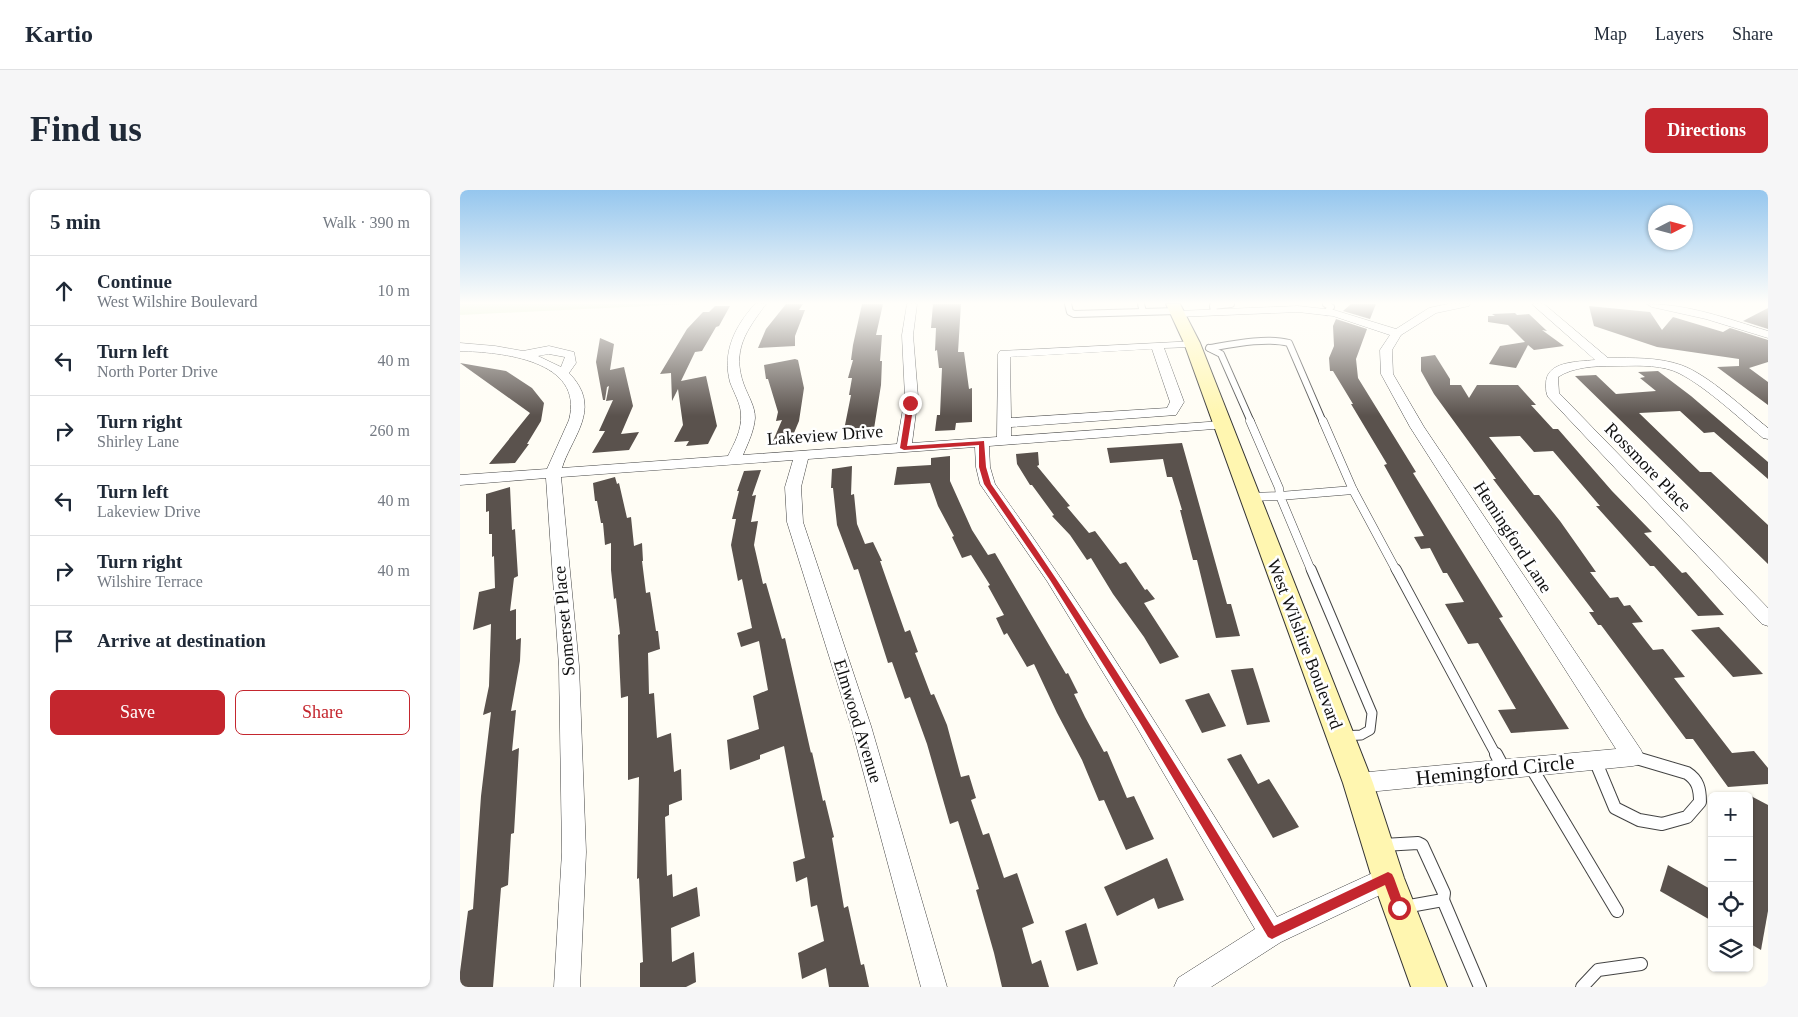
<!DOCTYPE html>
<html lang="en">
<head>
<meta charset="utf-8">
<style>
	body { margin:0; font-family:"Times New Roman",serif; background:#f6f6f7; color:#1f2937 }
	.controls { position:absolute; right:15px; bottom:15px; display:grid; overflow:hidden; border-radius:8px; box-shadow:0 1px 4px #0004 }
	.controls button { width:45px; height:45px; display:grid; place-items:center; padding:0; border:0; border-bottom:1px solid #e0e1e3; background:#fff; color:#1f2937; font:25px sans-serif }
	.compass { position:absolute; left:1188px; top:15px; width:45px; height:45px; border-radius:50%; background:#fff; box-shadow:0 1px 4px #0004; rotate:84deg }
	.stop { position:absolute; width:15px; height:15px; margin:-11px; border:4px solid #c4262e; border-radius:50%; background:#fff }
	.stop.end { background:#c4262e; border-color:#fff; box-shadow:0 1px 5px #0008 }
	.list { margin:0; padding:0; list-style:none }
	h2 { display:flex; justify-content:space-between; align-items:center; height:65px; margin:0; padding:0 20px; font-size:21px }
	h2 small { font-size:16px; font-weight:400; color:#747a83 }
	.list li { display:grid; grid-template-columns:32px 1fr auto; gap:15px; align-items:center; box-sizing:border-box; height:70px; padding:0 20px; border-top:1px solid #e0e1e3 }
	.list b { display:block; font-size:19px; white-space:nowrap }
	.list p { margin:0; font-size:16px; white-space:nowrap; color:#747a83 }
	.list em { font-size:16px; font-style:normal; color:#747a83 }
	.actions { display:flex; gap:10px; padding:15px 20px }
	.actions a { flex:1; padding:11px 0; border:1px solid #c4262e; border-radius:8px; text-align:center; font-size:18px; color:#c4262e }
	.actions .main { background:#c4262e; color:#fff }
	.icon { flex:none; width:28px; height:28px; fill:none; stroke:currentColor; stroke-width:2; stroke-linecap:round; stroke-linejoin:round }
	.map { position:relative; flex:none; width:1308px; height:797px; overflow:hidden; border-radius:8px }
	header { display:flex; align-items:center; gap:30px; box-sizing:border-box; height:70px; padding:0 25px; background:#fff; border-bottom:1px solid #e0e1e3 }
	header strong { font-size:24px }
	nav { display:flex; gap:28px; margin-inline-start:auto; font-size:18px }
	.intro { display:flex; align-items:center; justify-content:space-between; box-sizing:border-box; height:120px; padding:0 30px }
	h1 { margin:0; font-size:35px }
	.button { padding:12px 22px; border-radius:8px; background:#c4262e; color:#fff; font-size:18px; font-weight:700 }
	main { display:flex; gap:30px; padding:0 30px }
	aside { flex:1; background:#fff; border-radius:8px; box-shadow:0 1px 4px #0004 }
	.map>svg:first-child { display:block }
</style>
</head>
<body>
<header>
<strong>Kartio</strong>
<nav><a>Map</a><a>Layers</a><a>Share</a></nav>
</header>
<div class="intro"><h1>Find us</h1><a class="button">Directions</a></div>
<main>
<aside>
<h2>5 min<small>Walk · 390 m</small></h2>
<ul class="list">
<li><svg class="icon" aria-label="ahead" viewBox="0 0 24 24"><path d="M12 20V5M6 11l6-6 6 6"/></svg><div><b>Continue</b><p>West Wilshire Boulevard</p></div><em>10 m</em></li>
<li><svg class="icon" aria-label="left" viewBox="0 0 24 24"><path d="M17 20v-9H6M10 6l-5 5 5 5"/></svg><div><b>Turn left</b><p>North Porter Drive</p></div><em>40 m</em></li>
<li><svg class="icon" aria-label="right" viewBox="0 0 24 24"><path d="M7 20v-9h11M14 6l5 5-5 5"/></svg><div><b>Turn right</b><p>Shirley Lane</p></div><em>260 m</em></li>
<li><svg class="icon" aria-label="left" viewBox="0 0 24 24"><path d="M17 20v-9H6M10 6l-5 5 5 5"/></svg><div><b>Turn left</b><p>Lakeview Drive</p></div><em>40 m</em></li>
<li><svg class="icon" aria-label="right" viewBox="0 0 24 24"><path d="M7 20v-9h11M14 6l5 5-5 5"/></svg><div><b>Turn right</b><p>Wilshire Terrace</p></div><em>40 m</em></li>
<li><svg class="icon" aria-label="arrive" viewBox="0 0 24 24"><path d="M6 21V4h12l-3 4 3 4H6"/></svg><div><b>Arrive at destination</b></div></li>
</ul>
<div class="actions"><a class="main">Save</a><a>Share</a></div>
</aside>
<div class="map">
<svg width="1308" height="797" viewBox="0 0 1308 797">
	<rect width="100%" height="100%" fill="#fffdf5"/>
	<!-- green -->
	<path fill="#d5ebbd" d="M0 114H228L0 125Z"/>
	<!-- building -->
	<g fill="#5a524d">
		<path d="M326 114H343L339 120H345L335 146V156L298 158 306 139Z"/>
		<path d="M402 114H423L416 145H422L420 171H422L421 195 413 245 392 247 393 239 384 240 391 205H389L392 188H388L393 170H391L393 155Z"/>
		<path d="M473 114H501L498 162H504L509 199 512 198V232L496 233 495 240 475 241 477 225H480L482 178H479L477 160 475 161 476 138H471Z"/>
		<path d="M891 114H916L910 129 883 121Z"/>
		<path d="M255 116H270L259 136 256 137 242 161 235 162 221 191 246 186 257 236 248 254 226 256 229 251 214 252 223 235 218 199 212 211 211 183 200 184 227 139 243 122H249Z"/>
		<path d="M1129 116 1190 122 1202 140 1213 127 1263 142 1270 138 1308 150V172L1289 178 1308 192V215L1257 177 1279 176V169L1197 157 1134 136Z"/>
		<path d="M1308 118V139L1283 131Z"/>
		<path d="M1055 123 1057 125 1069 124 1087 141 1082 140 1104 156 1074 160 1068 155 1056 178 1029 174 1040 156 1065 152 1048 135 1028 132V126H1035L1032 124Z"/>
		<path d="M876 129 907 139 896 169 898 188 956 282 953 283 1043 427 1039 428 1109 539 1051 543 1038 520 1056 519 1018 453 1008 454 985 414 1004 412 987 383H983L970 358 961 359 954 347 964 346 924 275 927 274 891 214H893L873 181H870L869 168 874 156 873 136Z"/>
		<path d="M140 148 154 154 150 180 164 177 173 216 161 244 179 242 169 260 132 263 145 241H139L153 210 146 211 149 196 147 197 145 210H143L136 172Z"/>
		<path d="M975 165 990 189V195H1001L1009 208 1017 195H1058L1076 215H1071L1093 239H1098L1152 301 1192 342 1184 343 1222 383 1226 382 1264 425 1238 426 1194 376H1190L1136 316H1140L1093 261 1074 262 1060 246 1029 247 1074 305H1079L1100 331 1136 382H1130L1150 408 1158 407 1164 416 1170 415 1183 432 1172 433 1193 460 1203 459 1225 487 1214 488 1272 563 1294 561 1308 578V594L1268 597 1233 549H1226L1141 435H1138L1129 422H1134L1033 289H1036L974 204 961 181V167Z"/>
		<path d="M335 169 338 170 344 198 339 231 331 250 313 251 322 230 316 231 318 222 308 189H306L304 175Z"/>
		<path d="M0 173 46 181 72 198 84 213 81 231 67 254H69L55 273 29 274 70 223Z"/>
		<path d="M1198 181 1231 206 1308 272V289L1254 242 1244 243 1220 221 1179 223 1240 282H1251L1308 335V374L1115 186 1136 185 1156 204 1196 201 1180 188 1185 187 1178 182Z"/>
		<path d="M722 253 767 414H771L780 446 756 448 737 370H733L720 320H722L712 287H707L703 269 650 273 647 258Z"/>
		<path d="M578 262 579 275 577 276 610 316 607 317 629 343 635 341 660 374 666 372 685 400 687 399 695 409 684 413 719 467 700 474 684 447 653 404 631 368 627 370 610 345 592 326 594 325 572 295H570L557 274 556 264Z"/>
		<path d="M490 266V291L512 340 528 365 535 363 606 484 608 483 618 503 614 504 625 527 644 562 647 561 667 608 674 606 694 649 666 660 644 610 639 611 622 570 597 523 574 474 567 477 547 443 544 445 536 428 544 425 528 396 530 395 511 365 502 368 492 347 494 346 478 316 470 293 434 295 437 277 471 275V268Z"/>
		<path d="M392 276 391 305 394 304 397 334 405 354 413 352 422 371H420L445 442 450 440 458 462 455 463 471 505 474 504 487 535 501 587 509 585 516 608 511 610 523 645 529 643 544 688 557 683 574 733 562 738 572 774 581 770 589 797H542L534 763 516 700 519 699 498 631 490 634 467 554 450 507 445 509 432 472 428 473 398 379 394 380 377 335 373 298H371L372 279Z"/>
		<path d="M301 280 292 306 296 305 291 332 298 331 294 355 303 394 306 393 322 449 325 448 351 563 352 562 363 611 365 610 374 647 372 648 384 718 388 716 401 775 404 774 409 797H369L366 778 342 789 338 763 364 751 357 715 351 717 347 687 336 692 333 672 345 668 324 556 300 565V569L270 580 267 550 299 539 293 506 308 500 299 451 281 457 277 443 292 438 282 389 278 391 271 355 276 329H272L279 301H277L284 281Z"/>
		<path d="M155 287 157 294 159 293 167 328 171 327 174 356 182 353 183 371H182L186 403 190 402 196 441H198L200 459 188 463 189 504 194 503 197 548 211 543 214 582 221 579 222 610 209 615V625L205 627 207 686 212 684 213 707 237 697 240 726 211 738 212 772 234 762 236 792 226 797H180V773L183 772 179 688 177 689 179 587 168 590V506L161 508 158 445 160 444 156 408 154 409 151 380V353L145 355 143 333H141L137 311H135L133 293Z"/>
		<path d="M50 297 52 340 55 339 58 386 54 388 50 421 56 419V450L61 448 60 471 51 521 56 520 52 561 59 558 54 643 51 644 48 695 41 698 33 797H0V782L8 721 13 719 21 606 31 522 23 525 29 496 31 434 13 440 19 402 35 398 34 366 32 367V344H29V321L26 322V304Z"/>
		<path d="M1259 437 1303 484 1273 487 1231 440Z"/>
		<path d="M793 478 810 532 787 535 771 480Z"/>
		<path d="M749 503 766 536 742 543 725 510Z"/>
		<path d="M781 564 798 594 809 589 839 637 813 648 767 569Z"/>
		<path d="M1289 605 1308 615V721L1301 760 1289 753Z"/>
		<path d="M707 668 724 710 698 719 694 708 657 726 644 697Z"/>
		<path d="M1208 675 1252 700V731L1200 701Z"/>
		<path d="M626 733 638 774 617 781 605 741Z"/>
	</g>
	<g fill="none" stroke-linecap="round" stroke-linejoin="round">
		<defs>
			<g id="lane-far3">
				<path d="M608 114 610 122 614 124 683 122"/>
				<path d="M681 114 683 122 716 121"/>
				<path d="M866 114 871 117 867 122"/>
				<path d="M754 122 753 116 771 114"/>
				<path d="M749 158 761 164 791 232"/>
				<path d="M750 158C773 154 807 147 829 153L863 232"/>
			</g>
			<g id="lane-far2">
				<path d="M790 231 819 298 820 306 790 307"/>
				<path d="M863 231 893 300 936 380"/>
				<path d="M851 380 820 306 893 300"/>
			</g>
			<g id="lane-far1">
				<path d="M851 379 912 523 910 540 901 545 883 546"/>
				<path d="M936 379 1036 565"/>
			</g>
			<g id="lane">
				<path d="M1036 564 1044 579"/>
				<path d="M1135 570 1155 618 1179 630 1202 634 1227 627 1240 612C1240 599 1238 590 1227 583L1173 567"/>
				<path d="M1071 577 1157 721"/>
				<path d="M923 655 958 653 962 655 984 703 983 710 944 717"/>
				<path d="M983 710 1020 797"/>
				<path d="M1122 797 1138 780 1181 774"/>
			</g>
			<g id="street">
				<path d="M295 114H306C287 140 271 160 284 195 288 206 295 216 295 228 294 241 288 253 283 265L437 254 445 207 442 145 447 114H457L453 145 458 207 452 253 537 247 538 164 540 161 736 151 738 153 732 157 704 158 724 212 716 225 551 237V246L762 231 769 235 767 238 529 256 530 277 535 294C636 434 726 581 817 727L928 676 937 679 940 688 937 697 821 752 751 797H714L718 788 795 739 676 536 587 391 520 294 516 277 515 257 348 269 341 297 343 332 411 536 487 797H461L391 536 327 332 325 297 333 270 101 287 119 476 126 662 120 797H94L102 662 99 476 86 288 0 295V285L87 279 109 230C125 170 41 162 0 161V153L35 156 63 161 89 156 114 162 116 173 109 183C113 187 116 191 119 196 136 225 110 251 102 278L268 266C274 254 282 240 281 225 281 214 274 203 270 192 262 162 275 136 295 114ZM692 159 710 212 707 218 551 228 550 167ZM89 164 105 167 101 177 78 166Z"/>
				<path d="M988 114H1010L1009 116 976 123 941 145 932 160 933 184 964 237 1181 560 1184 567 1181 574 1173 576 898 603 890 600 887 593 890 586 898 583 1156 559 950 237 921 184 920 160 930 145 873 126 838 122 717 127 711 124 717 121 838 116 874 120 936 139 969 118Z"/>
				<path d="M1072 114H1084L1148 168C1172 168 1198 167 1221 175 1249 185 1284 219 1308 238V249L1303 248C1280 229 1241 192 1214 181 1195 174 1173 176 1153 176 1135 176 1113 177 1098 187L1099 203 1308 418V436L1302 434 1088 207C1086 203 1086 200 1086 195 1085 171 1116 172 1135 170Z"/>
				<path d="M1187 114C1229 114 1268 129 1308 141V148L1246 129 1192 117Z"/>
			</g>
			<path id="secondary" d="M706 114H720L740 153 913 593 944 688 987 797H951L912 688 883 593 724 153Z"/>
		</defs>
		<!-- lane-far3 casing -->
		<use href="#lane-far3" stroke="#444" stroke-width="8"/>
		<!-- lane-far2 casing -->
		<use href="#lane-far2" stroke="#444" stroke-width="9"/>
		<!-- lane-far1 casing -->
		<use href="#lane-far1" stroke="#444" stroke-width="11"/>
		<!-- lane casing -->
		<use href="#lane" stroke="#444" stroke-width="14"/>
		<!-- street casing -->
		<use href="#street" stroke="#444" stroke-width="1"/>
		<!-- secondary casing -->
		<use href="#secondary" stroke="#333" stroke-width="2"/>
		<!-- lane-far3 -->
		<use href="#lane-far3" stroke="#fff" stroke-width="6"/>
		<!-- lane-far2 -->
		<use href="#lane-far2" stroke="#fff" stroke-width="8"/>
		<!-- lane-far1 -->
		<use href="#lane-far1" stroke="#fff" stroke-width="9"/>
		<!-- lane -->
		<use href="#lane" stroke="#fff" stroke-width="12"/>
		<!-- street -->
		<use href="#street" fill="#fff" fill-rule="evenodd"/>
		<!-- secondary -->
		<use href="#secondary" fill="#fff6b0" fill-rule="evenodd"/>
	</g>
	<!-- sky -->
	<linearGradient id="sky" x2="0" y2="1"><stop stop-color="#95c6ee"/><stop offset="0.5" stop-color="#fffefa"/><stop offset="1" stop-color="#fffefa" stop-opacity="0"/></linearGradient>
	<rect width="1308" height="226" fill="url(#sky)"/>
	<!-- route -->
	<path fill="#c4262e" d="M450 211 454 213 447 256 524 251 526 277 531 294C632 437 723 586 814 736L928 682 932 684 934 688 945 718 943 722 939 724 935 722 925 695 816 747 812 749 808 747 680 533 590 390 524 294 519 277V255L444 260 440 258 447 213Z"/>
	<g text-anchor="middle" stroke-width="5" stroke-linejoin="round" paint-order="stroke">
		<!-- street labels -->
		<g font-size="18" fill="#111" stroke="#fff">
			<text transform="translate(365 245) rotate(-4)" y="6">Lakeview Drive</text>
			<text transform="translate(1188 277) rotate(46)" y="6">Rossmore Place</text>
			<text transform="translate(1053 347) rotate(57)" y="6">Hemingford Lane</text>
			<text transform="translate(104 431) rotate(-95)" y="6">Somerset Place</text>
			<text transform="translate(845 454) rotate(69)" y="6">West Wilshire Boulevard</text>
			<text transform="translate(398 531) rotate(73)" y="6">Elmwood Avenue</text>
		</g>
		<!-- near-street labels -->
		<g font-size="21" fill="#111" stroke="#fff">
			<text transform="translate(1035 580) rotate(-6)" y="7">Hemingford Circle</text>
		</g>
	</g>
</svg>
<div class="controls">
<button>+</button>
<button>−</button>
<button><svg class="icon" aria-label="locate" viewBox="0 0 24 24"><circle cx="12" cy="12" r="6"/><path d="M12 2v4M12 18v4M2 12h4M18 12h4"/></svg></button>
<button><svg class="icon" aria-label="layers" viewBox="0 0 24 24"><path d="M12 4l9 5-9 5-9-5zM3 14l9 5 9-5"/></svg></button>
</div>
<svg class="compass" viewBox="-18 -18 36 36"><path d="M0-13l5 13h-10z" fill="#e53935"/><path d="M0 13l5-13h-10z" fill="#747a83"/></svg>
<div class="stop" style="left:939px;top:718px"></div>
<div class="stop end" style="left:450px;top:213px"></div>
</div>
</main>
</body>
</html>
